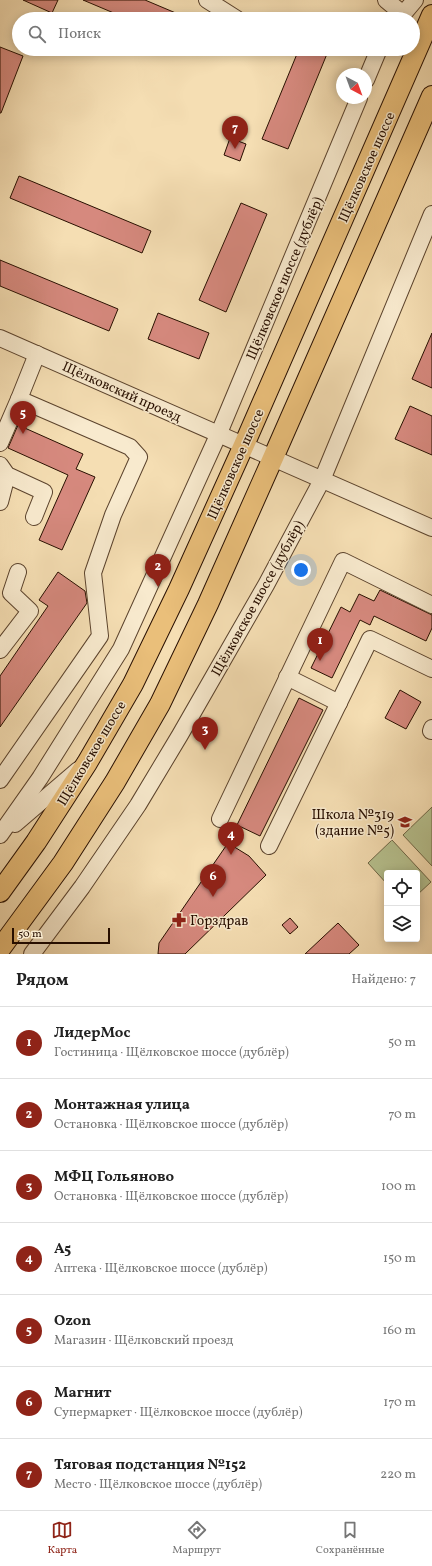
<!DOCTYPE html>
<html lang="ru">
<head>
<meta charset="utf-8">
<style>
	body { margin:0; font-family:Vollkorn,serif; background:#f6f6f6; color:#222 }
	.controls { position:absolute; right:12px; bottom:12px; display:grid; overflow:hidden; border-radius:4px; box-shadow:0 2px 10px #0003 }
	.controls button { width:36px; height:36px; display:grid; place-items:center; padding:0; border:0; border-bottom:1px solid #e0e0e0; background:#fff; color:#222; font:20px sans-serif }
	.compass { position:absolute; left:336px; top:68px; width:36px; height:36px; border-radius:50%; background:#fff; box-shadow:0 2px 10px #0003; rotate:139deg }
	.scale { position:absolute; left:12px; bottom:10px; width:98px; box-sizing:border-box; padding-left:4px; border:2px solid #280f00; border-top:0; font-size:11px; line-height:14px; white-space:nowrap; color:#280f00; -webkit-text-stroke:3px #f8eace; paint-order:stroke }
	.you { position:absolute; left:301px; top:570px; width:14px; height:14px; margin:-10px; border:3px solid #fff; border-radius:50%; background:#1a73e8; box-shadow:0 0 0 6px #1a73e833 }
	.badge { display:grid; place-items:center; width:26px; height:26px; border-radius:50%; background:#8f2418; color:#fff; font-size:13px; font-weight:700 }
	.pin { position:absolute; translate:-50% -33px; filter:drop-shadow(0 1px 2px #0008) }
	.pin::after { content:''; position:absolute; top:21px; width:14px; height:12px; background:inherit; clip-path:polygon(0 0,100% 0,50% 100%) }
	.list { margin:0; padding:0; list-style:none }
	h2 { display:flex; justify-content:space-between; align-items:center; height:52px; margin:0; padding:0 16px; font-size:17px }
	h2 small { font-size:13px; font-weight:400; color:#767676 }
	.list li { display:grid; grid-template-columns:26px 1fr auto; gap:12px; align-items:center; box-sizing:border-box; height:72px; padding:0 16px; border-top:1px solid #e0e0e0 }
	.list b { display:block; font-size:15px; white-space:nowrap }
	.list p { margin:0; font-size:13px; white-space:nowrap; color:#767676 }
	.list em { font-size:13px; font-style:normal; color:#767676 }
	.icon { flex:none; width:22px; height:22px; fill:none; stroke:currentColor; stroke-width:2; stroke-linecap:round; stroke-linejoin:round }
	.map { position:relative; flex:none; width:432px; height:954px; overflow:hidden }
	.search { position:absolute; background:#fff; box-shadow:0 2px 10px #0003; left:12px; right:12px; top:12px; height:44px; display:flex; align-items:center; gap:10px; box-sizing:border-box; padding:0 14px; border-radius:22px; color:#767676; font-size:15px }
	.sheet { height:556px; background:#fff }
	nav { display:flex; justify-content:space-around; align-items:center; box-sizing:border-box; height:56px; border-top:1px solid #e0e0e0; background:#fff; font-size:11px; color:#767676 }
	nav a { display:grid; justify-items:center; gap:2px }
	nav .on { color:#8f2418 }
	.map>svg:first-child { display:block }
</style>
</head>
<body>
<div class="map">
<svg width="432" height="954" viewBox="0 0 432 954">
	<rect width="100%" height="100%" fill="#f5deb3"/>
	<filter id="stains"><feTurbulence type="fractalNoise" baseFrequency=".005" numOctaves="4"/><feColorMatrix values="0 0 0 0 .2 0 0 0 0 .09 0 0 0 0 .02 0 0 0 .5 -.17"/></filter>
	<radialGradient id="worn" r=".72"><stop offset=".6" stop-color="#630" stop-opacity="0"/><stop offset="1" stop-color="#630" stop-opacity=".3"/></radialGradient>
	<!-- green -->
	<g fill="#b7c290" stroke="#706848">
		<path d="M432 807V866L403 835Z"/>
		<path d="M392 840 431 882 417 895V873H387V884L368 863Z"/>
	</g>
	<!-- building -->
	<g fill="#d6897e" stroke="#280f00">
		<path d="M23 0H58L52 13Z"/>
		<path d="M83 0H145L190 19H128Z"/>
		<path d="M0 47 23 56 1 113H0Z"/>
		<path d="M299 49H329L288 149 262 139Z"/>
		<path d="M230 138 246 144 240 161 224 155Z"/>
		<path d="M19 176 151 231 142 253 10 198Z"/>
		<path d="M241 203 267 214 226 312 199 300Z"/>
		<path d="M0 260 118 309 109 331 0 286Z"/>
		<path d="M158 313 209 333 199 359 148 339Z"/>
		<path d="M432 333V388L412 379Z"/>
		<path d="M410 406 432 416V455L395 439Z"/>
		<path d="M18 425 83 454 76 469 95 477 62 550 39 540 68 475 8 448Z"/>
		<path d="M58 572 85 591 87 603 0 727V676L48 606 39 600Z"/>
		<path d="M380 590 432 615V628L426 641 374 616 370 625 360 620 332 678 311 668 341 607 350 612 359 594 374 601Z"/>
		<path d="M400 690 421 702 406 729 385 718Z"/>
		<path d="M299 698 323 710 260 836 237 825Z"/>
		<path d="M228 843 249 856 266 875 185 954H158L159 943Z"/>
		<path d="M290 918 298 927 290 934 282 925Z"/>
		<path d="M338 923 359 945 349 954H305Z"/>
	</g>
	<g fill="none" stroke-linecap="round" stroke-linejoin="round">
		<defs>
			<g id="minor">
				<path d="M207 0 237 19"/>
				<path d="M386 0 403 14"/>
				<path d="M399 19 415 0"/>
				<path d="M366 80 379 49"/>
				<path d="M0 338 432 528"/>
				<path d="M0 443 19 399"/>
				<path d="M0 465 7 475 44 492 34 517"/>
				<path d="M0 502 7 475"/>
				<path d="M0 650 30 611 11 593 18 572"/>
				<path d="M287 677 339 703"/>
				<path d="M431 731 432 728"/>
				<path d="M0 780 100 636 93 573 113 515 139 457 130 447 19 399 37 354"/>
				<path d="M220 819 343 561 432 605"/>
				<path d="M15 824 78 770"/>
				<path d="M0 835 40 778 121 649 219 433 359 98"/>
				<path d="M269 846 370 639 432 669"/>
				<path d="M32 954 82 887 138 805 180 735 266 585 322 480 432 214"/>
			</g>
			<g id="major">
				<path d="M0 892 36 842 87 763 133 684 179 589 244 445 432 15"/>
				<path d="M0 949 63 863 115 782 160 704 208 604 273 458 432 96"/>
			</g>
		</defs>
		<!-- minor casing -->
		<use href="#minor" stroke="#5b432d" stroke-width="18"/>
		<!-- major casing -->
		<use href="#major" stroke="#280f00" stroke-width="22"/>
		<!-- minor -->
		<use href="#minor" stroke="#f8eace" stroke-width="16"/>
		<!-- major -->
		<use href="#major" stroke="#eabf7a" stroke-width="20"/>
	</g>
	<!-- icons -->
	<defs>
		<symbol id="school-bare" viewBox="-9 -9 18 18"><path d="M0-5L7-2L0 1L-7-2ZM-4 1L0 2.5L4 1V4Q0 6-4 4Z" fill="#8f2418" stroke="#f8eace" stroke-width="2.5" paint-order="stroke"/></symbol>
		<symbol id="pharmacy-bare" viewBox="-9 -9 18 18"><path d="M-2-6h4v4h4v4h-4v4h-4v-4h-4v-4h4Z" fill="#8f2418" stroke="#f8eace" stroke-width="2.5" paint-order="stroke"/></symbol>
	</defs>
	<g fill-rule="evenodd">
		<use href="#school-bare" x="395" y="812" width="20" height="20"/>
		<use href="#pharmacy-bare" x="169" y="910" width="20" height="20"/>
	</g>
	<g text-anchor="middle" stroke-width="3" stroke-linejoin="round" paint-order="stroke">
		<!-- street labels -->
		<g font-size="14" fill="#280f00" stroke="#f8eace">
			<text transform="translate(366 167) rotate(-66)" y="5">Щёлковское шоссе</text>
			<text transform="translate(284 278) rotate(-67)" y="5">Щёлковское шоссе (дублёр)</text>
			<text transform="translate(122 391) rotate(24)" y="5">Щёлковский проезд</text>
			<text transform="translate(235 464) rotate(-66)" y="5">Щёлковское шоссе</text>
			<text transform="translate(257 598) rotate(-61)" y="5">Щёлковское шоссе (дублёр)</text>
			<text transform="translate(91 753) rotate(-59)" y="5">Щёлковское шоссе</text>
		</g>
		<!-- poi labels -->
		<g font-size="14" fill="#280f00" stroke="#f8eace" text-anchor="end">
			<text x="394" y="819">Школа №319<tspan x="394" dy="16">(здание №5)</tspan></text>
			<text x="190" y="925" text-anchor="start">Горздрав</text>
		</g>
	</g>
	<rect width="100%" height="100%" filter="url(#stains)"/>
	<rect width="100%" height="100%" fill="url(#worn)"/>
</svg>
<div class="controls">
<button><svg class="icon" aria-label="locate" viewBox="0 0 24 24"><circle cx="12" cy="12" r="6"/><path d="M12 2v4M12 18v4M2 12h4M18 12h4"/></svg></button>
<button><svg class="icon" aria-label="layers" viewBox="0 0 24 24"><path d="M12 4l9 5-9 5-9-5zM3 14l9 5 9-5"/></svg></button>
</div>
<svg class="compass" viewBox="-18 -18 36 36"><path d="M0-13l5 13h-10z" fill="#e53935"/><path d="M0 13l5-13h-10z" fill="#767676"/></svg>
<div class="scale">50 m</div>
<div class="you"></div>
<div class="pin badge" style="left:320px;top:661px">1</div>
<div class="pin badge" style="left:158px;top:587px">2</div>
<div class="pin badge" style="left:205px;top:750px">3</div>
<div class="pin badge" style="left:231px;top:855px">4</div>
<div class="pin badge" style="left:23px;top:434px">5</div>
<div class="pin badge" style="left:213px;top:897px">6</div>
<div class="pin badge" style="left:235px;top:149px">7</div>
<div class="search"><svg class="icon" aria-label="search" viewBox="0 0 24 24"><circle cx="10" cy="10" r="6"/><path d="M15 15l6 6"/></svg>Поиск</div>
</div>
<section class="sheet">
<h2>Рядом<small>Найдено: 7</small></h2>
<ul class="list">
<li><span class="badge">1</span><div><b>ЛидерМос</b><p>Гостиница · Щёлковское шоссе (дублёр)</p></div><em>50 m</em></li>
<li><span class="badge">2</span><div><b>Монтажная улица</b><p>Остановка · Щёлковское шоссе (дублёр)</p></div><em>70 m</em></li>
<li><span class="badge">3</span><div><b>МФЦ Гольяново</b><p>Остановка · Щёлковское шоссе (дублёр)</p></div><em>100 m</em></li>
<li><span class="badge">4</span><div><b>А5</b><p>Аптека · Щёлковское шоссе (дублёр)</p></div><em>150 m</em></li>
<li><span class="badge">5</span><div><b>Ozon</b><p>Магазин · Щёлковский проезд</p></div><em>160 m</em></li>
<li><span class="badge">6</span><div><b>Магнит</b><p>Супермаркет · Щёлковское шоссе (дублёр)</p></div><em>170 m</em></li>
<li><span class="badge">7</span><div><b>Тяговая подстанция №152</b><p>Место · Щёлковское шоссе (дублёр)</p></div><em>220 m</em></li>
</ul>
</section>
<nav>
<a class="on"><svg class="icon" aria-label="map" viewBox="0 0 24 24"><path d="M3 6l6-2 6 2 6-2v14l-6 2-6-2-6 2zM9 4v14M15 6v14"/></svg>Карта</a>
<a><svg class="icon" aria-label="directions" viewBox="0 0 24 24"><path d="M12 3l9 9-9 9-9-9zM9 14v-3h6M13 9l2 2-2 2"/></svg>Маршрут</a>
<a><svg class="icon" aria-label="saved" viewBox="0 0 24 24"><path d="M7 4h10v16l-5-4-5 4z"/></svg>Сохранённые</a>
</nav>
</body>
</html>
